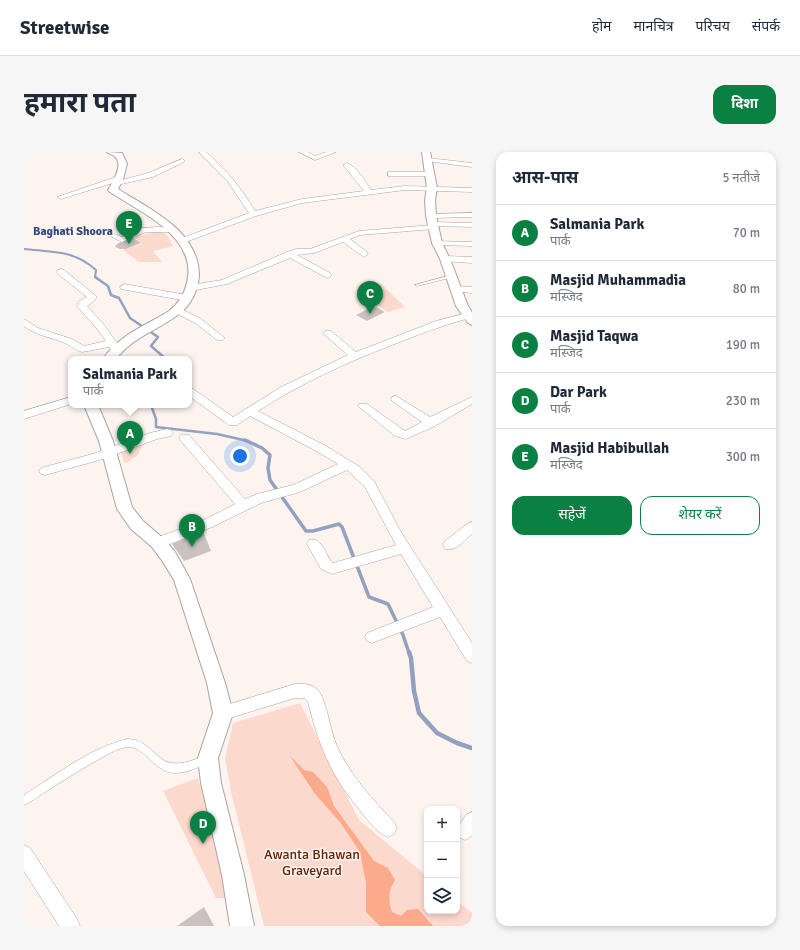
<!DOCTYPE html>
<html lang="hi">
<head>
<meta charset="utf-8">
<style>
	body { margin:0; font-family:Signika,"Noto Sans Devanagari",sans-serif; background:#f6f6f7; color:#1f2937 }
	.controls { position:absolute; right:12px; bottom:12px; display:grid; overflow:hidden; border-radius:8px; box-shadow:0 2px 6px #0003 }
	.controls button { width:36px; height:36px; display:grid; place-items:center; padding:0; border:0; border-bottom:1px solid #e0e1e3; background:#fff; color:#1f2937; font:20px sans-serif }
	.you { position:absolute; left:216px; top:304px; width:14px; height:14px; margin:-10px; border:3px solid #fff; border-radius:50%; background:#1a73e8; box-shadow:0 0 0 6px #1a73e833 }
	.badge { display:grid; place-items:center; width:26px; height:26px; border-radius:50%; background:#0b8043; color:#fff; font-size:13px; font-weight:700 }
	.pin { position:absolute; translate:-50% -33px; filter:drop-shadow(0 1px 2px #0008) }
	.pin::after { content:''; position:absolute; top:21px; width:14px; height:12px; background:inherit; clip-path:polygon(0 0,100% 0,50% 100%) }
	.popup { position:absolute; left:44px; top:204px; width:124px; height:52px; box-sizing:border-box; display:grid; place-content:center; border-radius:8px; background:#fff; filter:drop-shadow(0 1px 3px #0005); font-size:13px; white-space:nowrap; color:#747a83 }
	.popup b { font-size:15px; color:#1f2937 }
	.popup::after { content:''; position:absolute; left:50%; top:100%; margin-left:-8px; border:8px solid transparent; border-top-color:#fff }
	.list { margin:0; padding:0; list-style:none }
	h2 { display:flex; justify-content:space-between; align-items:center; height:52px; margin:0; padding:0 16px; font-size:17px }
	h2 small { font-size:13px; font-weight:400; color:#747a83 }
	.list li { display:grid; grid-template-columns:26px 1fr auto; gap:12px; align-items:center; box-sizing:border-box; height:56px; padding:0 16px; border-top:1px solid #e0e1e3 }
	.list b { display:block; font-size:15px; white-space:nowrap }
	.list p { margin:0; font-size:13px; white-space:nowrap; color:#747a83 }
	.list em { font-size:13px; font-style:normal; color:#747a83 }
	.actions { display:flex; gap:8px; padding:12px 16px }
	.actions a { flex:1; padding:9px 0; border:1px solid #0b8043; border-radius:12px; text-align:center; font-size:14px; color:#0b8043 }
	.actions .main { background:#0b8043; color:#fff }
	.icon { flex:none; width:22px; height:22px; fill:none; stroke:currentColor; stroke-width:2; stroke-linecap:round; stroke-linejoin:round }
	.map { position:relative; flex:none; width:448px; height:774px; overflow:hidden; border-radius:12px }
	header { display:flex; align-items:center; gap:24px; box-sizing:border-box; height:56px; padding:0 20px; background:#fff; border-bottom:1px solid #e0e1e3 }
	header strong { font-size:19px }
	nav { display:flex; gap:22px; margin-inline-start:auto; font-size:14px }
	.intro { display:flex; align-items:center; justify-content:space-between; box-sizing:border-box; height:96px; padding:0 24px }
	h1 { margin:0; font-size:28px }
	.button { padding:10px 18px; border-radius:12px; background:#0b8043; color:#fff; font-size:14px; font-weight:700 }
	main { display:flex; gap:24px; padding:0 24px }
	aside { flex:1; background:#fff; border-radius:12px; box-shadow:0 2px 6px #0003 }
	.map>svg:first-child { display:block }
</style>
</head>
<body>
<header>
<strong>Streetwise</strong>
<nav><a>होम</a><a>मानचित्र</a><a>परिचय</a><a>संपर्क</a></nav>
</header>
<div class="intro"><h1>हमारा पता</h1><a class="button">दिशा</a></div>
<main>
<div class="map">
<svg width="448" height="774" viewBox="0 0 448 774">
	<rect width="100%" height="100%" fill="#fdf4f0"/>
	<!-- green -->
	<g fill="#fcd9cd">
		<path d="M135 79 143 83 149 94 129 99 138 110H115L99 98 118 92 110 85Z"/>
		<path d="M357 132 381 155 364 160 335 142Z"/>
		<path d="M120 290 114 303 101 312 97 300Z"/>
		<path d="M276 551 335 668 403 724V759H433V749L448 761V774H240L207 640 201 606 209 571Z"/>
		<path d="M174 626 208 746H192L139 639Z"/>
	</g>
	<!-- forest -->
	<path fill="#fbaa8c" d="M266 604 280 618 289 620 303 635 310 654 350 709 364 716 371 728C364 740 364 747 368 760L377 764 383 758 394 757 409 774H356L342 760V731L336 700 316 670 291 642Z"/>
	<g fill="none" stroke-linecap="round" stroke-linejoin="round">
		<!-- stream-far3 -->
		<path stroke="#94a1be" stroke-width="2" d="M0 97C28 100 50 98 72 118L71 125 73 126"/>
		<!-- stream-far2 -->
		<g stroke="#94a1be" stroke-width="2.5">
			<path d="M71 125 84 134 87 143 95 146 106 166 134 185 127 194 142 207"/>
			<path d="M127 253 132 267V275L193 282 224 289"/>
		</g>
		<!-- stream-far1 -->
		<path stroke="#94a1be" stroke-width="3.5" d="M221 288 238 296 246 303 244 316 246 328 282 379H289L315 372 318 375 345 445 364 452 379 483 385 501"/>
		<!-- stream -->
		<path stroke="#94a1be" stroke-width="4.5" d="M385 500 387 506 390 539 395 561 413 581 433 591 448 596"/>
	</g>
	<!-- building -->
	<g fill="#cbc2bf">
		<path d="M108 85 117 91 102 97H96L91 95 93 92Z"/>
		<path d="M350 154 361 160 343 169 332 163Z"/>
		<path d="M179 379 187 399 160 409 148 392Z"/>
		<path d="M180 755 190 774H153Z"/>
	</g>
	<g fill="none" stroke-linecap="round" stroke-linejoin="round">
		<defs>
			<g id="service">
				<path d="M427 123 429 124V125L393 134 391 133Z"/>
				<path d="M104 587C126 588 131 608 147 611 159 613 172 607 183 603L186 604 187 607 186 610C175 615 163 621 151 621 129 620 121 594 104 595 95 596 86 601 79 605 61 615 43 626 26 637 18 642 9 649 0 653V643C32 623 67 595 104 587Z"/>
			</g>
			<g id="minor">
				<path d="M175 0H182C202 17 218 37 231 59L278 47 340 39 319 13 323 11C333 15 341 29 347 38L381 34 448 36V40L381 38 278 51 232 64 159 91H156L155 89 156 87 225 61 204 30Z"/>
				<path d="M275 0H284L291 4 302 0H312L291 8Z"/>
				<path d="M404 6 448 11V15L402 9 401 8Z"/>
				<path d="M158 7 160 8V10L129 25 93 33 89 31 37 47 33 45 92 25H98V28L124 21Z"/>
				<path d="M364 20H406L410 22 406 24H364Z"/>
				<path d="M448 61V65L407 66 403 64 407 62Z"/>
				<path d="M409 70 448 71V75L414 74 413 77H410L336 83 326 87 343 100 344 102 340 105 319 90 290 101 273 103 306 121 307 123 306 125 303 126 266 106 203 132 167 139 163 136 167 133 198 128 263 100 272 97H286L335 79 409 73Z"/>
				<path d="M135 75 148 76 152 78 148 80H122L98 90 86 84 90 82 98 85 118 76Z"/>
				<path d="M410 89 448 90V94L413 93 409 91Z"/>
				<path d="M421 104 448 105V111L418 109 417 107Z"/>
				<path d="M37 117 40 118 71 143 73 145 70 149 63 154 81 174 97 197 96 199H88L85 195 58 200C52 198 47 194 41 191 27 185 12 184 0 174V167L14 176 48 187 60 194 82 189 74 178 53 154 55 149 63 145 34 122 33 120 34 118Z"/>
				<path d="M100 132 163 143 168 146 163 149 97 137 96 135Z"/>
				<path d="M432 134 448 135V141L429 139 428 137Z"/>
				<path d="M153 155 177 167 201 186 199 188H193L171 171 150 160 148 158Z"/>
				<path d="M443 161 448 164 446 166C419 173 394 183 368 193 321 211 276 232 234 259L302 294 336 315 350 329 377 380 448 491V511L443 509 416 465 348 491 343 489 341 485 343 481 409 455 377 402 308 422 297 417 283 392 285 388C299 384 301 404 309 411L372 393 341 335 323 318 276 340 237 351 188 375 139 395 134 396 129 395 127 391 129 387 178 369 211 352 157 289 155 286 157 283H165L221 347 233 342 269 333 314 312 294 300 226 264 213 273H205L165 244V236L169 237 209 265 257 235 324 203 301 183 299 181 301 179H307L332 200 412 169Z"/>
				<path d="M372 244 406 265 448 245V252L411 274 382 287 371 284 334 254 335 252H343L381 279 398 270 368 249 367 247 368 245Z"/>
				<path d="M47 245V252L0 267V259Z"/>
				<path d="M143 277 147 278 149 281 147 284 133 287 79 307 21 323 17 322 15 319 17 316 72 301 126 281Z"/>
				<path d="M448 370V382C440 388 432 400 421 397L419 393 421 389 443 372Z"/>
				<path d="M271 532C279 531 288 532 294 538 303 549 306 579 313 594 325 622 349 648 370 670L373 676 370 682 364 685C354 681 346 671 339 662 307 624 296 597 284 550L280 546H271L199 568 193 566 191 561 193 556 199 554Z"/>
				<path d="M448 660V684L441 688 435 685 433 677 442 663Z"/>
				<path d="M0 693 6 696 53 767 56 774H35L0 719Z"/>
			</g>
			<g id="tertiary">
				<path d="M83 0 98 1 103 12 99 27 94 37C127 58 175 79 175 124 174 138 167 153 156 161 134 179 111 183 92 207H79C95 183 121 174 145 159 154 152 160 143 163 131 174 84 117 61 86 40L84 38C89 30 100 12 91 5 89 2 85 2 83 0Z"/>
				<path d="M398 0H406L413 36 411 48 412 64 418 91 426 107 444 154 448 160V173L444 171 432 154 416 107 408 91 402 64 401 48 403 36Z"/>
				<path d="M60 253H74L89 289 108 355 119 369 140 387 151 400 166 427 201 531 209 561 194 606 197 631 220 723 230 774H206L198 723 177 631 174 606 189 561 183 531 150 428 139 410 128 395 107 377 93 357 75 289Z"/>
			</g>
		</defs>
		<!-- service casing -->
		<use href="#service" stroke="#aba3a0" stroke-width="1"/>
		<!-- minor casing -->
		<use href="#minor" stroke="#aba3a0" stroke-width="1"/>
		<!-- tertiary casing -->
		<use href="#tertiary" stroke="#aba3a0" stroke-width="2"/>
		<!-- service -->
		<use href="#service" fill="#fff" fill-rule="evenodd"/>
		<!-- minor -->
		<use href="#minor" fill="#fff" fill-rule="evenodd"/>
		<!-- tertiary -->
		<use href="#tertiary" fill="#fff" fill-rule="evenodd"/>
	</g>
	<g text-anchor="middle" stroke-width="3" stroke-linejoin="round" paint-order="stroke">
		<!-- far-quarter labels -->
		<g font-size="12" font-weight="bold" fill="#304881" stroke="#fdf4f0">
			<text x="49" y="83">Baghati Shoora</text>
		</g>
		<!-- near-park labels -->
		<g font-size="14" fill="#682202" stroke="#fdf4f0">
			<text x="288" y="707">Awanta Bhawan<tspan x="288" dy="16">Graveyard</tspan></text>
		</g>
	</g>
</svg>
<div class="controls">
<button>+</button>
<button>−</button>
<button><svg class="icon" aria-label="layers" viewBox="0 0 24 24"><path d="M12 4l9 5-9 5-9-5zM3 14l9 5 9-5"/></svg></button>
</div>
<div class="you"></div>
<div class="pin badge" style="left:106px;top:302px">A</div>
<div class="popup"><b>Salmania Park</b>पार्क</div>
<div class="pin badge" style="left:168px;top:395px">B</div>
<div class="pin badge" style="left:346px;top:162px">C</div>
<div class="pin badge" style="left:179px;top:692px">D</div>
<div class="pin badge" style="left:105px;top:92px">E</div>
</div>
<aside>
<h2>आस-पास<small>5 नतीजे</small></h2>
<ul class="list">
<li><span class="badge">A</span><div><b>Salmania Park</b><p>पार्क</p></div><em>70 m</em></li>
<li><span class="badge">B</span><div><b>Masjid Muhammadia</b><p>मस्जिद</p></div><em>80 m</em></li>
<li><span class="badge">C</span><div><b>Masjid Taqwa</b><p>मस्जिद</p></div><em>190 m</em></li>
<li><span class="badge">D</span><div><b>Dar Park</b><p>पार्क</p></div><em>230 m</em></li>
<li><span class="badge">E</span><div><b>Masjid Habibullah</b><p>मस्जिद</p></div><em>300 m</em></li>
</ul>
<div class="actions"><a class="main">सहेजें</a><a>शेयर करें</a></div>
</aside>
</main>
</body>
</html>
